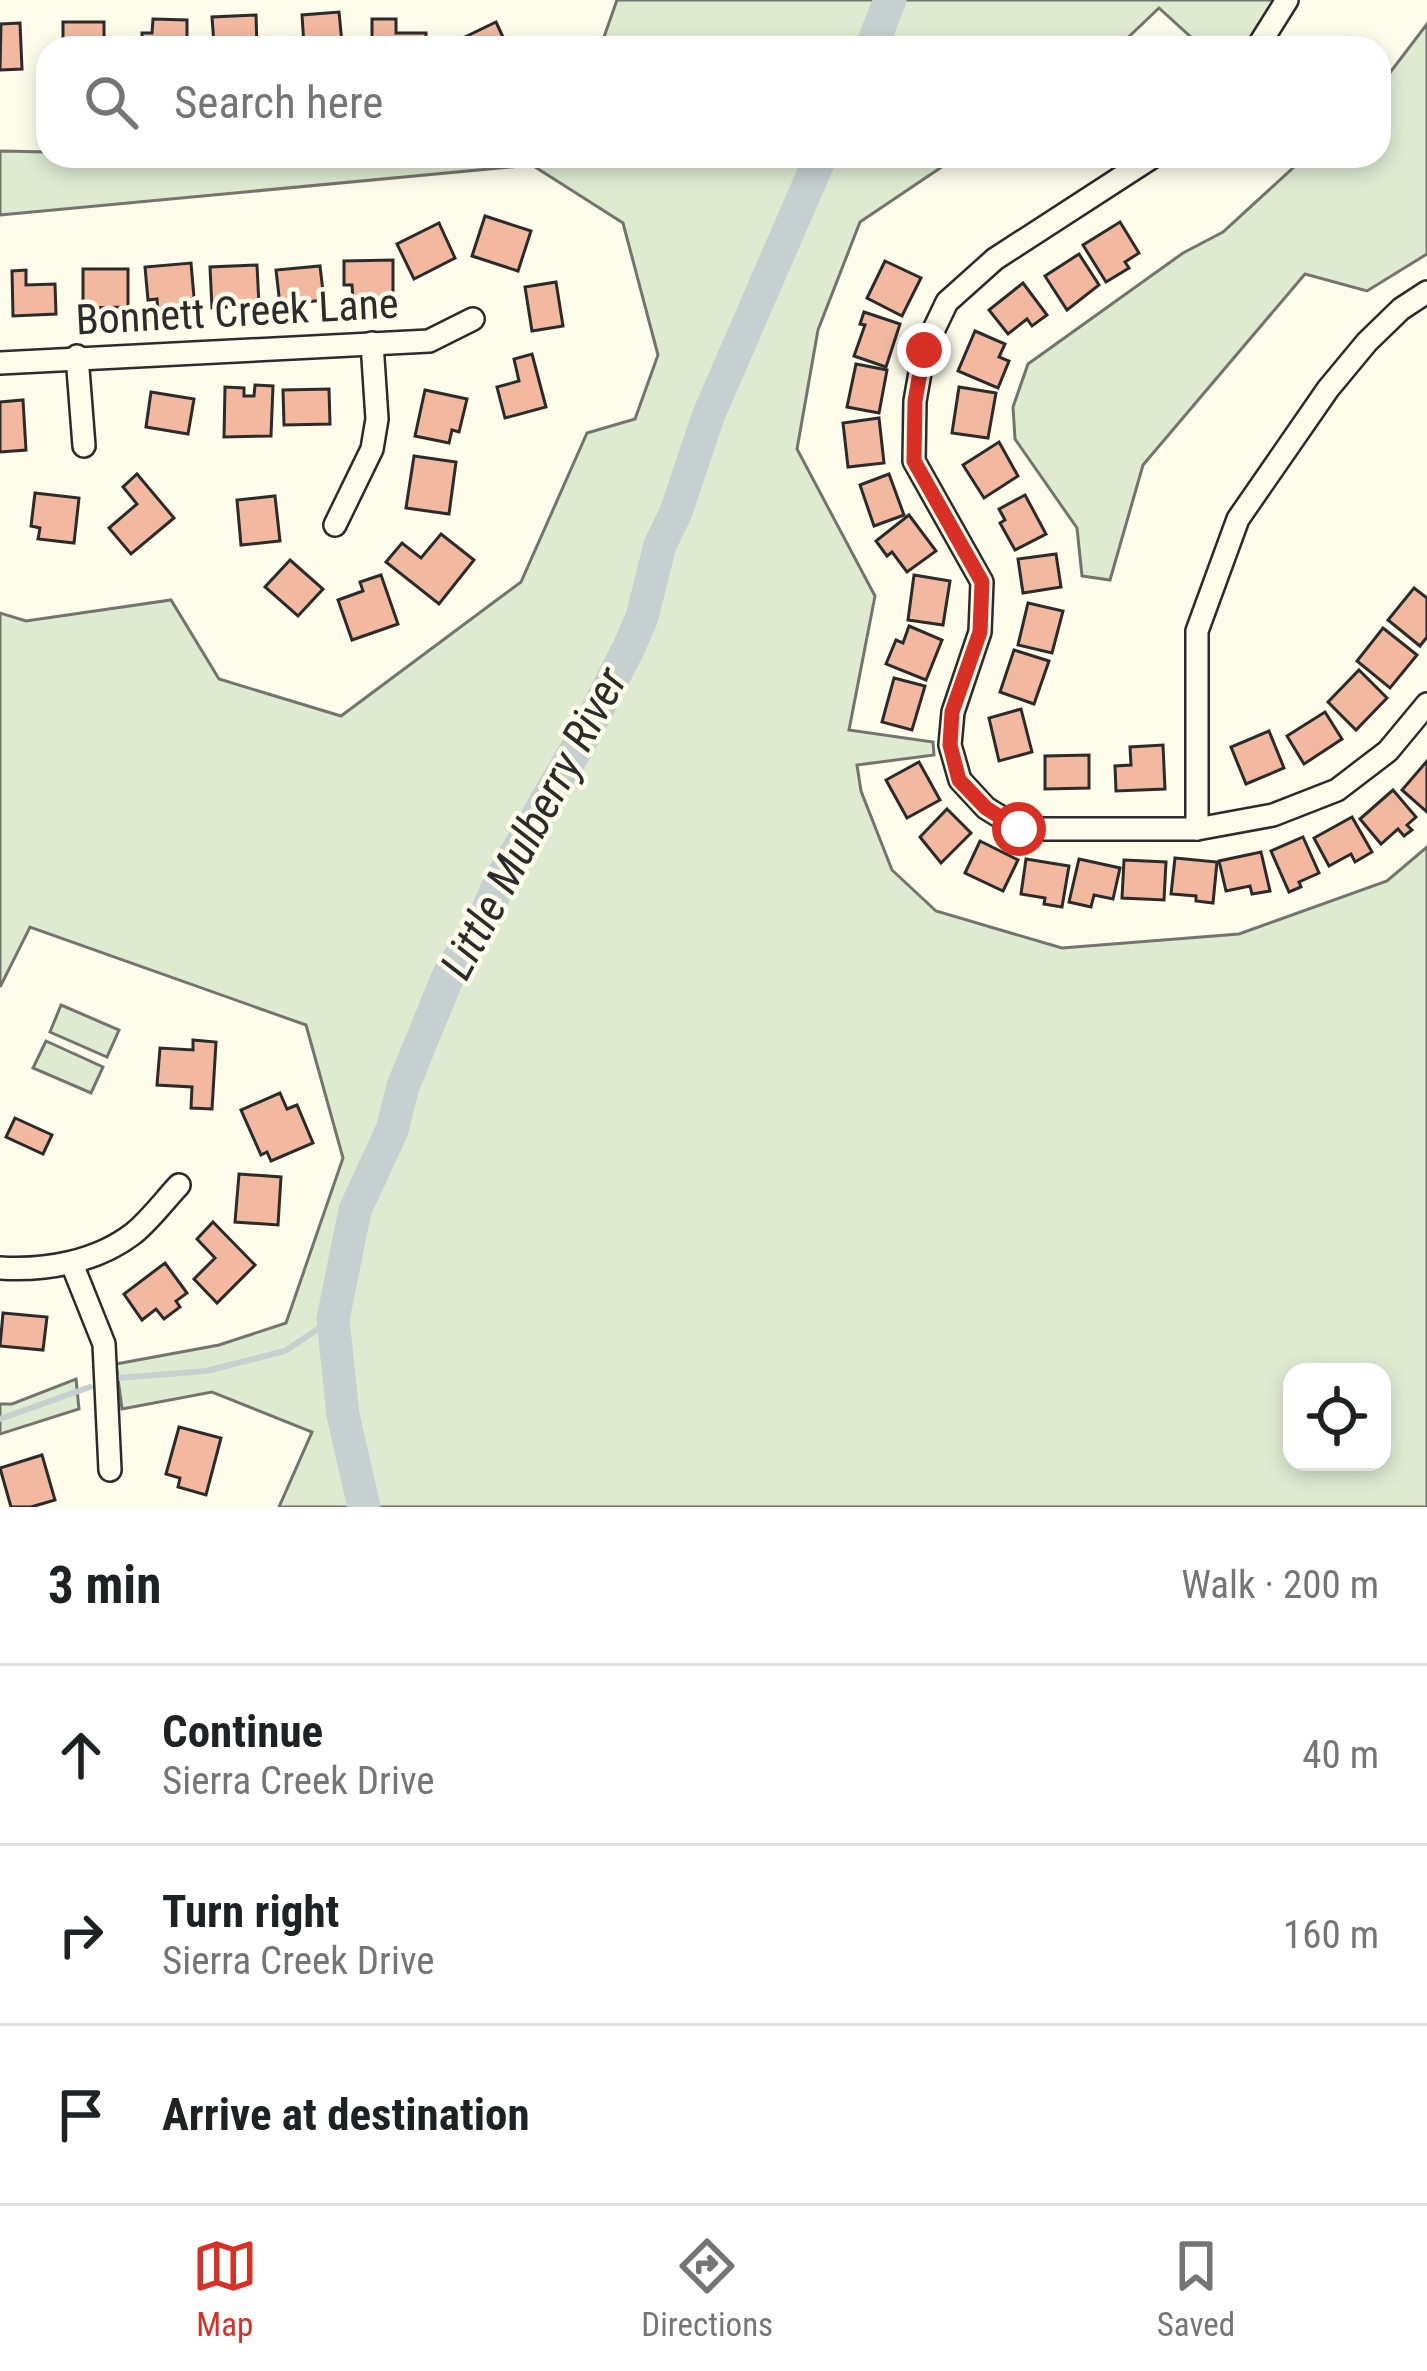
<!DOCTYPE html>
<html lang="en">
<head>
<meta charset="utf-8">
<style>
	body { margin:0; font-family:"Roboto Condensed",sans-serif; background:#f6f6f6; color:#202124 }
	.controls { position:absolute; right:36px; bottom:36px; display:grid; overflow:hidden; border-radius:24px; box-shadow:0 6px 18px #0003 }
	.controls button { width:108px; height:108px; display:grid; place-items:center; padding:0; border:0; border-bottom:3px solid #e0e0e0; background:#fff; color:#202124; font:60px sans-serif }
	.stop { position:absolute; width:36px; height:36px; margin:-27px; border:9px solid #d93025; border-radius:50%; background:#fff }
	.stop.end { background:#d93025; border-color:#fff; box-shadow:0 3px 12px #0008 }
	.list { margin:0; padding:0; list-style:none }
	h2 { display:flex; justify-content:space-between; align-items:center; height:156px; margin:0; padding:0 48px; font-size:51px }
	h2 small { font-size:39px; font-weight:400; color:#757577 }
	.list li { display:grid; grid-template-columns:78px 1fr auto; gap:36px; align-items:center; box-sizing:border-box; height:180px; padding:0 48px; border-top:3px solid #e0e0e0 }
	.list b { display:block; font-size:45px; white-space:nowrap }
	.list p { margin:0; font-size:39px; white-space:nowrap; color:#757577 }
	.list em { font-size:39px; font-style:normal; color:#757577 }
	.icon { flex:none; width:66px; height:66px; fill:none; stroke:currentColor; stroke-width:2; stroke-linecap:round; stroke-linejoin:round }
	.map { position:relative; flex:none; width:1427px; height:1507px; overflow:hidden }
	.search { position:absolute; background:#fff; box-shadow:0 6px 18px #0003; left:36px; right:36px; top:36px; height:132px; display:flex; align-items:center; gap:30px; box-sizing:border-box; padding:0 42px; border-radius:36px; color:#757577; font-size:45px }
	.sheet { height:696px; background:#fff }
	nav { display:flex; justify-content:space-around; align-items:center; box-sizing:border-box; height:168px; border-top:3px solid #e0e0e0; background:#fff; font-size:33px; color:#757577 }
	nav a { display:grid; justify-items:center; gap:6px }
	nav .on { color:#d93025 }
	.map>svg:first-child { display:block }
</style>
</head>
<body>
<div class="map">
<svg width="1427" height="1507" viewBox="0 0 1427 1507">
	<rect width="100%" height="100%" fill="#fdfbea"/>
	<!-- green -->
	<g fill="#deebd1" stroke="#74746e" stroke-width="3" fill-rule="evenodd">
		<path d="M617 0H1277L1244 48H1203L1159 8 1117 48H593L604 37Z"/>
		<path d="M1427 24V254L1367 291 1305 274 1143 465 1110 580 1082 576 1077 528 1015 439 1013 407 1028 364 1183 253 1223 232 1306 156H1379V87Z"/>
		<path d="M0 151 48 152V156H958L860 222 818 330 797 449 875 596 849 730 933 742 934 755 857 765 861 791 892 870 936 911 1062 948 1239 934 1387 881 1427 847V1507H279L312 1432 212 1392 122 1409 116 1364 219 1345 286 1323 343 1158 306 1025 30 927 0 987V613L26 621 171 600 219 679 341 716 521 582 587 433 635 419 658 355 623 223 532 165 0 215ZM1292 1372H1382V1462H1292Z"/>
		<path d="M61 1005 119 1030 107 1057 50 1032Z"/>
		<path d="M46 1041 103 1067 91 1093 33 1068Z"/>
		<path d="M76 1379 79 1409 0 1434V1404H12Z"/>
	</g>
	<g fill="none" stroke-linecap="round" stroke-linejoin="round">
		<!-- stream -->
		<g stroke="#c7d0d0" stroke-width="6">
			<path d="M118 1378 206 1371 285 1351 333 1319"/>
			<path d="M0 1419 90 1387"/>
		</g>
		<!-- river -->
		<g stroke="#c7d0d0" stroke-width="33">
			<path d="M871 48 890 0"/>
			<path d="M364 1507 343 1415 333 1319 355 1210 392 1130 403 1086 449 974 485 916 501 879 586 732 629 647 642 617 660 545 676 512 709 414 821 156"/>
		</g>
	</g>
	<!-- building -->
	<g fill="#f2b8a0" stroke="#2b2b2b" stroke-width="3">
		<path d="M339 12 342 43 304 46 302 15Z"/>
		<path d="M256 15 257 48H226V43L214 44 212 17Z"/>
		<path d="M153 19 187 20V48H142V33H152Z"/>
		<path d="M372 19H396V33H426V48H372Z"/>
		<rect x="63" y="22" width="41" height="26"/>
		<path d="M496 22 508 48H463L459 40Z"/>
		<path d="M20 23 22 69 0 70 1 24Z"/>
		<path d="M485 216 531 231 518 271 472 256Z"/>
		<path d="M1120 222 1139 253 1125 262 1129 268 1106 282 1083 245Z"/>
		<path d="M439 223 455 258 414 279 397 244Z"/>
		<path d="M1079 254 1099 285 1067 310 1045 276Z"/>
		<path d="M393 260V300L353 301 352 285H344V261Z"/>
		<path d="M885 261 921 278 902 316 867 298Z"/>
		<path d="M191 263 195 309 158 312 157 299 148 300 145 267Z"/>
		<path d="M257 265 259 305 212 308 210 267Z"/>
		<path d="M320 266 324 300 280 305 276 270Z"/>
		<path d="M83 269H128V307L83 308Z"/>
		<path d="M26 270V285L55 284 56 314 13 316 12 271Z"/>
		<path d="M556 282 563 326 532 331 525 287Z"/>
		<path d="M1023 283 1047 315 1032 326 1027 319 1008 334 989 310Z"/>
		<path d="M864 312 900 324 886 367 854 356 865 325 860 324Z"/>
		<path d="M975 331 1005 344 999 357 1009 361 998 388 958 371Z"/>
		<path d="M532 354 546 407 505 418 497 387 519 381 514 359Z"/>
		<path d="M856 364 887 370 879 413 847 407Z"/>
		<path d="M255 385 273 386 271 436 224 437 225 387 244 388V396H254Z"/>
		<path d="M959 387 996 393 988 438 952 433Z"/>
		<path d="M329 389 330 424 284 425 283 390Z"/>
		<path d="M425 390 467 399 459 432 452 430 449 443 415 436Z"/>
		<path d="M151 392 194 399 188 434 146 427Z"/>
		<path d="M23 400 26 450 0 452V402Z"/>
		<path d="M879 418 884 463 848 467 843 423Z"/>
		<path d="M999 442 1018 476 984 498 963 465Z"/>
		<path d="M414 456 456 462 449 514 406 508Z"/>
		<path d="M137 474 174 518 131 554 109 528 137 504 123 487Z"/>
		<path d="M889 474 904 515 874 526 860 485Z"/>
		<path d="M35 493 79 498 74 543 38 539 40 528 31 526Z"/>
		<path d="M1025 495 1046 534 1015 550 1000 523 1005 520 999 509Z"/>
		<path d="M275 496 280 541 241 545 237 500Z"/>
		<path d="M909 515 936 551 907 572 892 552 887 556 876 541Z"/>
		<path d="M441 534 474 560 439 604 386 562 402 543 421 558Z"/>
		<path d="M1056 554 1061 587 1023 593 1018 559Z"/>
		<path d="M290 560 323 589 298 616 265 587Z"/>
		<path d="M381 575 398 624 352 640 338 600 363 591 360 582Z"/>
		<path d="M914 575 950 581 943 625 908 620Z"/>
		<path d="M1414 588 1427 598V637L1420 646 1388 620Z"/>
		<path d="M1028 603 1063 611 1052 653 1018 645Z"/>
		<path d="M909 626 942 640 926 680 886 664 896 640 903 643Z"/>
		<path d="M1383 628 1417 655 1390 688 1357 661Z"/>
		<path d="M1014 650 1049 661 1034 704 1000 692Z"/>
		<path d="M1359 670 1387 698 1356 730 1328 702Z"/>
		<path d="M894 678 925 686 912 730 882 722Z"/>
		<path d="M1021 709 1032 752 999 761 989 718Z"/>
		<path d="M1325 712 1342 739 1304 764 1287 736Z"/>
		<path d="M1269 731 1284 768 1246 784 1231 747Z"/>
		<path d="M1163 745 1165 789 1116 791 1115 766 1131 765 1130 747Z"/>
		<path d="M1089 755V788L1045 789V756Z"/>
		<path d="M1427 761V812L1402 790Z"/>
		<path d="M919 762 940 800 907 818 886 780Z"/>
		<path d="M1393 790 1416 817 1407 825 1412 830 1404 836 1398 829 1381 844 1360 819Z"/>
		<path d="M947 809 971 833 941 863 920 837Z"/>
		<path d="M1352 817 1372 852 1355 862 1351 854 1329 866 1314 838Z"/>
		<path d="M1303 837 1319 873 1299 882 1301 887 1289 892 1271 851Z"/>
		<path d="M980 841 1018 860 1003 891 965 873Z"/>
		<path d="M1261 852 1270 891 1252 894 1250 886 1226 891 1219 861Z"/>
		<path d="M1175 858 1217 862 1213 903 1196 901V896L1171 894Z"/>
		<path d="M1026 859 1069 866 1062 907 1044 904 1045 898 1021 894Z"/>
		<path d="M1079 859 1120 868 1113 899 1094 895 1091 907 1069 902Z"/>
		<path d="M1124 860 1166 862 1164 900 1122 898Z"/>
		<path d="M193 1040 216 1042 212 1109 191 1108 192 1087 157 1085 160 1048 193 1050Z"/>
		<path d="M280 1093 287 1109 297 1105 313 1143 271 1161 267 1152 261 1155 241 1110Z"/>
		<path d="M15 1118 52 1135 43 1154 6 1137Z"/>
		<path d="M239 1174 281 1177 278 1225 235 1222Z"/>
		<path d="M213 1222 255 1265 217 1303 194 1279 215 1258 197 1239Z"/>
		<path d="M165 1263 187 1293 176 1301 180 1307 164 1319 156 1309 142 1320 124 1294Z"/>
		<path d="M3 1313 47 1317 43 1350 0 1346Z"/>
		<path d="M179 1427 221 1438 206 1495 178 1487 180 1478 166 1474Z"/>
		<path d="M42 1455 55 1500 31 1507H11L0 1468Z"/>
	</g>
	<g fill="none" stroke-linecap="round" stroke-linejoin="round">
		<defs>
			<g id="minor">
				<path d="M1257 48 1287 0"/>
				<path d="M1154 156 995 259 947 302 924 350 915 401 914 461 982 582 980 632 953 712 950 745 960 780 986 808 1020 829H1197L1273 815 1337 790 1388 751 1427 704"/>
				<path d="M77 356 84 446"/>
				<path d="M0 363 429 341 473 319"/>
				<path d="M335 525 372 449 377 419 372 343"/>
				<path d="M1197 829V631L1238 519 1328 389 1367 342 1401 309 1427 292"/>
				<path d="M72 1264 104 1344 110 1470"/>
				<path d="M0 1268C45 1271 97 1262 134 1233 150 1220 164 1201 179 1185"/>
			</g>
		</defs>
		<!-- minor casing -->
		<use href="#minor" stroke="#2b2b2b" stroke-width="26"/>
		<!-- minor -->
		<use href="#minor" stroke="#fdfbea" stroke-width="21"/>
	</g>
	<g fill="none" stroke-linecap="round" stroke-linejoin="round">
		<!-- route -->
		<path stroke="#d93025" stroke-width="15" d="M924 350 915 401 914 461 982 582 980 632 952 712 950 745 959 780 986 808 1019 829"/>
	</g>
	<g text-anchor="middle" stroke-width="9" stroke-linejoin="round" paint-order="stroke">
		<!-- street labels -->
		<g font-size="42" fill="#2b2b2b" stroke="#fdfbea">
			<text transform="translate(237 311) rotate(-3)" y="15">Bonnett Creek Lane</text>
		</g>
		<!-- water labels -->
		<g font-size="45" font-style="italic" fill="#2b2b2b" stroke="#fdfbea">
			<text transform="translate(533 823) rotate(-62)" y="16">Little Mulberry River</text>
		</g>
	</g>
</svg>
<div class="controls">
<button><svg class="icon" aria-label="locate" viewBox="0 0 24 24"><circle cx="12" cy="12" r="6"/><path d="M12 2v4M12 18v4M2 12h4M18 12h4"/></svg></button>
</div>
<div class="stop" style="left:1019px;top:829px"></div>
<div class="stop end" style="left:924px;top:350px"></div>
<div class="search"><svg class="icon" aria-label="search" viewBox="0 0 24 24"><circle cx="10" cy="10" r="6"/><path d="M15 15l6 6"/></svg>Search here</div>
</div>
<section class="sheet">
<h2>3 min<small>Walk · 200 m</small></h2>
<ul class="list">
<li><svg class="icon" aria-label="ahead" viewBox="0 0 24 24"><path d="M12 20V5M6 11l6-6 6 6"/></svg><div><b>Continue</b><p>Sierra Creek Drive</p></div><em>40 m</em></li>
<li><svg class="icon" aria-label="right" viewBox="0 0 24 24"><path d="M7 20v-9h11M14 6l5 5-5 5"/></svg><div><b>Turn right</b><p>Sierra Creek Drive</p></div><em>160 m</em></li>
<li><svg class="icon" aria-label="arrive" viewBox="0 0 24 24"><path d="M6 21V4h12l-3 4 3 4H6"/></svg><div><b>Arrive at destination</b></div></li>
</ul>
</section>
<nav>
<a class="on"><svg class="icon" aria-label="map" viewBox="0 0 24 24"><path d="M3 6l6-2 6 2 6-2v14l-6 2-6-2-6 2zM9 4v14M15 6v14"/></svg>Map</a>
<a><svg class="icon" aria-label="directions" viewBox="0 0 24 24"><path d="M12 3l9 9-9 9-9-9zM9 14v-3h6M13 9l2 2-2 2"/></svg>Directions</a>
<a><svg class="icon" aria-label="saved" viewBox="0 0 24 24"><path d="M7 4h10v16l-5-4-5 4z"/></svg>Saved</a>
</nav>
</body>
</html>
